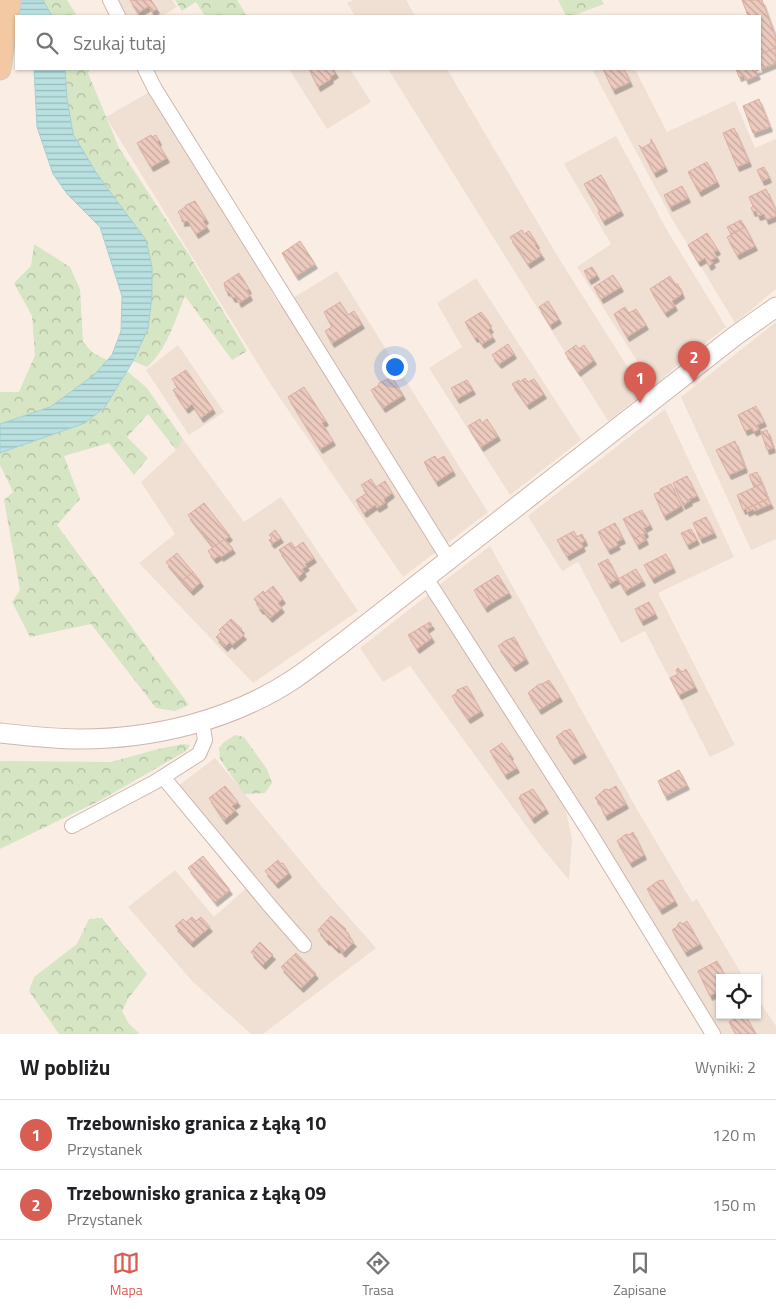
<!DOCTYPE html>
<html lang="pl">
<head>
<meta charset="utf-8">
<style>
	body { margin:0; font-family:"Titillium Web",sans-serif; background:#f6f6f6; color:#202124 }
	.controls { position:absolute; right:15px; bottom:15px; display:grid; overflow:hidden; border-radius:0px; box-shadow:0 1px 4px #0004 }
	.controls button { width:45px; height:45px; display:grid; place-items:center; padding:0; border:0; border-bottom:1px solid #e0e0e0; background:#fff; color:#202124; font:25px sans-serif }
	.you { position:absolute; left:394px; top:366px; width:18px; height:18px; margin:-12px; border:4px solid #fff; border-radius:50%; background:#1a73e8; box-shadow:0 0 0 8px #1a73e833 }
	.badge { display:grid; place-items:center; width:32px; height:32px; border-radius:50%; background:#d85e54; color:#fff; font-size:16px; font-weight:700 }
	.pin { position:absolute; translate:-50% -41px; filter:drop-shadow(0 1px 2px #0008) }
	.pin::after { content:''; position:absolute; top:26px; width:18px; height:15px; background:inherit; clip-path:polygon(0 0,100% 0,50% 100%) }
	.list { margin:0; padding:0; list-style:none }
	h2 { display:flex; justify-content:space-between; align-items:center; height:65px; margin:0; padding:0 20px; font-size:21px }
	h2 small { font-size:16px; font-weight:400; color:#757577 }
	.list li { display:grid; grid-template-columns:32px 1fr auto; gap:15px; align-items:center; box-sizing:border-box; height:70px; padding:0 20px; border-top:1px solid #e0e0e0 }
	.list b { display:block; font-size:19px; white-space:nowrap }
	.list p { margin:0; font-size:16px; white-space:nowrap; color:#757577 }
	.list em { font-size:16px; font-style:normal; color:#757577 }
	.icon { flex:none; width:28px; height:28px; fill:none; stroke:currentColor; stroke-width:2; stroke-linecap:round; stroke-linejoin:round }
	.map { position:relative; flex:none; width:776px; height:1034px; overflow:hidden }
	.search { position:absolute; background:#fff; box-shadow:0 1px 4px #0004; left:15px; right:15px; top:15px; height:55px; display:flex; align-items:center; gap:12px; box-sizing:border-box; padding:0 18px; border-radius:0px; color:#757577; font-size:19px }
	.sheet { height:205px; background:#fff }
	nav { display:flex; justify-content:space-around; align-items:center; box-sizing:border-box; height:70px; border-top:1px solid #e0e0e0; background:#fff; font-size:14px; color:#757577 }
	nav a { display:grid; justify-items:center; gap:2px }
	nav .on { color:#d85e54 }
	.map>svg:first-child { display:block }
</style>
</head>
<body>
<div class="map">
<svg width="776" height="1034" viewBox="0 0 776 1034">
	<defs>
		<pattern id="forest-crowns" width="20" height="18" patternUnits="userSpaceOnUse" patternTransform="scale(1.25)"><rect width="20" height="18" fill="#d6e5c4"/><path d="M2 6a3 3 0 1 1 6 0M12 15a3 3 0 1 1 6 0" fill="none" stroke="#b2bca1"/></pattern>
		<pattern id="water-rules" width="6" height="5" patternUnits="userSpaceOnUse" patternTransform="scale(1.25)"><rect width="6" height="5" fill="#bae1e1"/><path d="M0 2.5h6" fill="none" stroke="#9bb9b9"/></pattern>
		<pattern id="building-back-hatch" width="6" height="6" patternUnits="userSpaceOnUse" patternTransform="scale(1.25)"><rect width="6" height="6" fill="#eccabe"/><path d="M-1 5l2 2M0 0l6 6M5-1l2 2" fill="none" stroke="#c3a79d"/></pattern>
		<filter id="shadow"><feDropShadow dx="2.5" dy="4.5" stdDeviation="0" flood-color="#0004"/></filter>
	</defs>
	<rect width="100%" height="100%" fill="#faeee4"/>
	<!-- residential -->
	<g fill="#f0dfd3">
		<path d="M114 0H172L177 7 162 16H123Z"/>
		<path d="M354 0H406L415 16H355L347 3Z"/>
		<path d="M289 69H350L371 102 327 129Z"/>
		<path d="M388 69H447L558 257 644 393 608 421Z"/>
		<path d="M592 69H635L667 132 735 101 755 148 776 139V289L735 323 672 219Z"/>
		<path d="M151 91 280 306 337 271 488 512 403 577 273 388 106 117Z"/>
		<path d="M616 136 668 232 726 327 674 368 654 387 577 267 611 244 564 164Z"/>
		<path d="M476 278 581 440 510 495 429 368 462 347 437 303Z"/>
		<path d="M776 322V539L751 550 681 397Z"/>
		<path d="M178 345 224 412 189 435 146 370Z"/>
		<path d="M665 409 734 557 658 593 735 745 710 757 645 631 621 643 578 562 562 571 528 516Z"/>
		<path d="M183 439 244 522 281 497 358 611 253 683 139 563 175 534 141 482 176 450Z"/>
		<path d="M490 546 635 806 692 902 697 899 744 978H720V1015H757V998L776 1026V1034H717L439 585Z"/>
		<path d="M429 594 543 768 566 811 572 839 569 880 540 845 410 666 383 682 360 648Z"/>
		<path d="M215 758 323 888 376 948 263 1034H251L193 982 128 907 175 870 214 917 255 880 178 786Z"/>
	</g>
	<!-- forest -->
	<g fill="url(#forest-crowns)">
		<path d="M43 0H67L77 16H52Z"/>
		<path d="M175 0H237L247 16H205L196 2 182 11Z"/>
		<path d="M558 0H602L604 4 572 16H566Z"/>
		<path d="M65 69H90L88 73 119 148 188 253 247 351 232 360 185 296C175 320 167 350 147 367L133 361 148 329 152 267 146 240 97 174 73 134 67 98Z"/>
		<path d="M34 244 70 267 80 289 83 342 93 353 107 360 94 375 50 407 0 424V392H19L35 355 32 316 14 283 31 266Z"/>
		<path d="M127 371 146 387 183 439 176 450 148 414 127 437 148 458 134 475 109 443 64 456 80 499 57 525 189 705 175 711 156 708 91 624 30 637 12 602 20 590 4 500 13 492 0 465V453L85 423 105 407Z"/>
		<path d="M235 735 244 737 267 769 272 783 265 793 244 794 220 759 219 748 224 742Z"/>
		<path d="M183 744 190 745 186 751 101 800 0 849V761L111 762 158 749Z"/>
		<path d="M102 918 147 974 128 999 122 1011 129 1024 140 1034H59L29 991 34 977 77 944 89 919Z"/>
	</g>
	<!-- water -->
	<g fill="url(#water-rules)" stroke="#a2d1d2">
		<path d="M0 0H43L52 16H16Z"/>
		<path d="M34 69H65L67 98 73 134 97 174 146 240 152 267V295L148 329 133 361 105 407 85 423 0 453V424L50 407 94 375 112 355 121 331 122 296 100 227 68 195 53 174 37 127Z"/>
	</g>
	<!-- building -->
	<g fill="url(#building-back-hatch)" stroke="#ddaea0" filter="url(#shadow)">
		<path d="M130 0H151L157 9 152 12 149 6 138 13Z"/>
		<path d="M742 0H762L776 38V48L760 54V16H748Z"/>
		<path d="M776 48V63L756 71 758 75 746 80 744 75 739 77 736 69H760V54Z"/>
		<path d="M309 69H333L336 73 330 77 331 79 318 87Z"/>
		<path d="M603 69H624L630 82 613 90Z"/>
		<path d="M759 99 770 127 753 133 743 106Z"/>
		<path d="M734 128 749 162 737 167 723 133Z"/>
		<path d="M151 135 152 137 156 135 159 141 157 142 167 158 151 167 137 143Z"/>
		<path d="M651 139 665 167 654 173 639 145 642 148 651 143Z"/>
		<path d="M707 162 717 182 699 192 688 172Z"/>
		<path d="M764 167 769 178 762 181 757 170Z"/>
		<path d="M601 175 621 211 603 221 598 212 600 211 584 184Z"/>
		<path d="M682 186 688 198 670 207 664 195Z"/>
		<path d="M766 189 776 211V216L766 220 764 214 758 216 756 211 753 212 751 208 753 206 749 197Z"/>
		<path d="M195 201 206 219 203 221 207 227 196 234 188 221 182 222V218L178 212 185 207 186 205Z"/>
		<path d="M741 220 745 227 731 234 727 227Z"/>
		<path d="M745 227 755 246 737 255 727 237Z"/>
		<path d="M522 230 524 234 529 231 537 244 535 245 542 255 528 264 510 237Z"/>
		<path d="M707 233 718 250 714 252 717 257 711 260 713 263 709 266 705 258 698 262 688 245Z"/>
		<path d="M300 241 315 264 296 276 282 253Z"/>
		<path d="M592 267 597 275 589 280 584 271Z"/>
		<path d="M239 273 249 289 247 290 250 296 239 303 236 297 233 298 229 292 226 291 224 283Z"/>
		<path d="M613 275 621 287 601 299 594 287Z"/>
		<path d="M670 276 675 284H678L682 294 672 301 675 306 665 313 650 289Z"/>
		<path d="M548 301 559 319 550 325 539 307Z"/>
		<path d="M340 302 348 315 354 311 362 324 332 343 325 331 332 327 324 312Z"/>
		<path d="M625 307 629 313 636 309 646 325 627 337 614 314Z"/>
		<path d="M481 312 489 322 488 324 491 328 488 330 493 337 482 344 477 337 475 338 465 322Z"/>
		<path d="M508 344 514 354 499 364 492 355Z"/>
		<path d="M576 345 579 349 584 345 594 360 578 372 565 353Z"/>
		<path d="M186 370 213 409 201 418 192 404 186 409 173 390 178 387 172 379Z"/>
		<path d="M392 377 403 395 383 408 371 390 378 386 379 383Z"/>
		<path d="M525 378 528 382 534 379 544 394 527 405 512 384 519 380 520 382Z"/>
		<path d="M467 380 473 390 457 399 451 388Z"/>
		<path d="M304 387 326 421 322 423 333 441 320 449 288 397Z"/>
		<path d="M756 406 764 422 757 425 759 429 754 432 752 428 745 431 738 415Z"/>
		<path d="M480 419 482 423 487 419 498 436 481 447 468 426Z"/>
		<path d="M767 430 773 448 767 450 761 432Z"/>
		<path d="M735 441 745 468 729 475 716 450Z"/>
		<path d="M435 456 437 460 444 456 453 471 436 482 424 462Z"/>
		<path d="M757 472 762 484 754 487 749 475Z"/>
		<path d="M687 476 697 496 689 499 690 501 683 505 673 483Z"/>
		<path d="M371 479 376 487 385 481 392 493 384 499 385 503 377 508 375 505 364 513 356 500 367 493 361 485Z"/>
		<path d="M671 484 681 506 664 516 654 494 661 491 660 489Z"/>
		<path d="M762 484 768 499 743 510 737 495Z"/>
		<path d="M768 499 771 504 754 511 753 509 747 512 746 509Z"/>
		<path d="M204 503 230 536 214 548 188 515Z"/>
		<path d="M642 510 650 525 644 528 646 533 634 539 623 519Z"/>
		<path d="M706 517 714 533 700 539 693 523Z"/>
		<path d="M615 523 623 539 616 542 618 545 608 550 598 532Z"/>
		<path d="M691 529 697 540 687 545 681 533Z"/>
		<path d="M275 530 281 538 272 544 269 540 272 538 269 535Z"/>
		<path d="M574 531 577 537 582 534 585 541 581 543 583 547 567 556 557 540Z"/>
		<path d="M643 534 646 540 637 545 634 539Z"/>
		<path d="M225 539 233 549 221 557 220 555 214 559 208 551Z"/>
		<path d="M291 542 295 548 303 542 314 558 305 564 307 566 302 569 304 572 300 576 298 577 279 550Z"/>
		<path d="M177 553 193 572 182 581 166 562Z"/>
		<path d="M666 554 673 568 652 579 644 565Z"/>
		<path d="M608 559 618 579 609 584 598 564Z"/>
		<path d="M636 569 643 581 625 591 618 579Z"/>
		<path d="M193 572 201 582 191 591 182 581Z"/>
		<path d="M498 575 509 593 492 603 482 585Z"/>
		<path d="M482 585 492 603 485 608 474 590Z"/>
		<path d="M273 586 283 599 278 603 282 608 270 618 262 609 261 610 257 605 258 604 254 599 263 591 265 593Z"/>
		<path d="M649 602 655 614 641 621 635 609Z"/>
		<path d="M231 619 242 629 240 631 244 635 232 645 230 642 225 647 216 637 221 632 219 630Z"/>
		<path d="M430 622 432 625 426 629 432 638 417 649 408 635Z"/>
		<path d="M514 637 526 659 513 667 498 646 505 641Z"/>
		<path d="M678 668 682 672 686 669 695 687 679 695 670 678 678 674 676 670Z"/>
		<path d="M549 680 560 697 539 710 528 693 539 684H542Z"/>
		<path d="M467 686 481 711 468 719 452 696 457 693V690Z"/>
		<path d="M570 729 584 753 572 760 556 737 565 730 566 731Z"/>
		<path d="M502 743 511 755 509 756 517 768 505 775 490 751Z"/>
		<path d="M679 770 687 785 665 796 658 781Z"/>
		<path d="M225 786 238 802 232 806 236 810 224 820 209 798Z"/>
		<path d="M616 786 626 804 605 816 600 804 595 798 605 789 609 790Z"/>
		<path d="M533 789 546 809 532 819 519 798 521 795Z"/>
		<path d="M633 832 644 855 630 863 617 841 626 834 629 835Z"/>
		<path d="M203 856 230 890 215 902 188 868Z"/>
		<path d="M278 860 281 864 283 863 289 873 276 884 265 871Z"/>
		<path d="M663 880 675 901 660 910 647 889 658 881Z"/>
		<path d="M331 916 346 929 345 930 350 936 348 937 354 942 343 953 338 947 337 949 328 940 327 941 318 930Z"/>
		<path d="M192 917 196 921 201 917 210 927 191 943 175 926 183 919 186 922Z"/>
		<path d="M687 921 700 944 685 952 672 930 677 927 678 924 680 922 683 924Z"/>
		<path d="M260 942 273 955 263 965 251 952Z"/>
		<path d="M296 953 316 974 301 988 281 967Z"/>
		<path d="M717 961 726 978H720V990L710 996 698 971Z"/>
		<path d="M736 1015H745L756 1034H736L729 1022 736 1018Z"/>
	</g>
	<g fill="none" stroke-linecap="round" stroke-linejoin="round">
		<defs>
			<g id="street">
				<path d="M110 0 118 16"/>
				<path d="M145 69 155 89 449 560"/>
				<path d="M426 578 590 833 713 1034"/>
				<path d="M163 777 270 906 304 945"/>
				<path d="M72 826 155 782 199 754 205 740 202 722"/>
			</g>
			<path id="secondary" d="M0 733C27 736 53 739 80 739 154 739 232 720 294 679 310 668 325 656 340 645L735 336 776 307"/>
			<path id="primary" d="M0 69 10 0"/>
		</defs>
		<!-- street casing -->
		<use href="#street" stroke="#ccb7ae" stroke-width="16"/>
		<!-- secondary casing -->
		<use href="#secondary" stroke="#ceb6ac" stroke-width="21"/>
		<!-- primary casing -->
		<use href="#primary" stroke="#d4cbc9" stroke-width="23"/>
		<!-- street -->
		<use href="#street" stroke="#fff" stroke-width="14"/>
		<!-- secondary -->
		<use href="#secondary" stroke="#fff" stroke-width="19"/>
		<!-- primary -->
		<use href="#primary" stroke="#f2c9a2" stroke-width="21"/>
	</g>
</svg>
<div class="controls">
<button><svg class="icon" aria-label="locate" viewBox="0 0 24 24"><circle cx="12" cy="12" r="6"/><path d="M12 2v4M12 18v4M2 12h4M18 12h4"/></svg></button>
</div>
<div class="you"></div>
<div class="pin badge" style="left:640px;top:403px">1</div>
<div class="pin badge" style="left:694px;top:382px">2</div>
<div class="search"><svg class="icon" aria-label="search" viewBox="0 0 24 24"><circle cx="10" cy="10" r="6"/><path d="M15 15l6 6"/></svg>Szukaj tutaj</div>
</div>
<section class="sheet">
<h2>W pobliżu<small>Wyniki: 2</small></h2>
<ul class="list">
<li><span class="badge">1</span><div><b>Trzebownisko granica z Łąką 10</b><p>Przystanek</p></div><em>120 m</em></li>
<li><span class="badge">2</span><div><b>Trzebownisko granica z Łąką 09</b><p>Przystanek</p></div><em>150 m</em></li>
</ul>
</section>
<nav>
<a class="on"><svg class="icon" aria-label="map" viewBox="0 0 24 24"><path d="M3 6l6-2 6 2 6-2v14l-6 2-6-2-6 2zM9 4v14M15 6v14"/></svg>Mapa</a>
<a><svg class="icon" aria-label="directions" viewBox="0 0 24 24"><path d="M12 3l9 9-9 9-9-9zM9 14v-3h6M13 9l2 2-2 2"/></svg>Trasa</a>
<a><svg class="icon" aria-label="saved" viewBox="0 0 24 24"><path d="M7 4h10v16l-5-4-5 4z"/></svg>Zapisane</a>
</nav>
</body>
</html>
